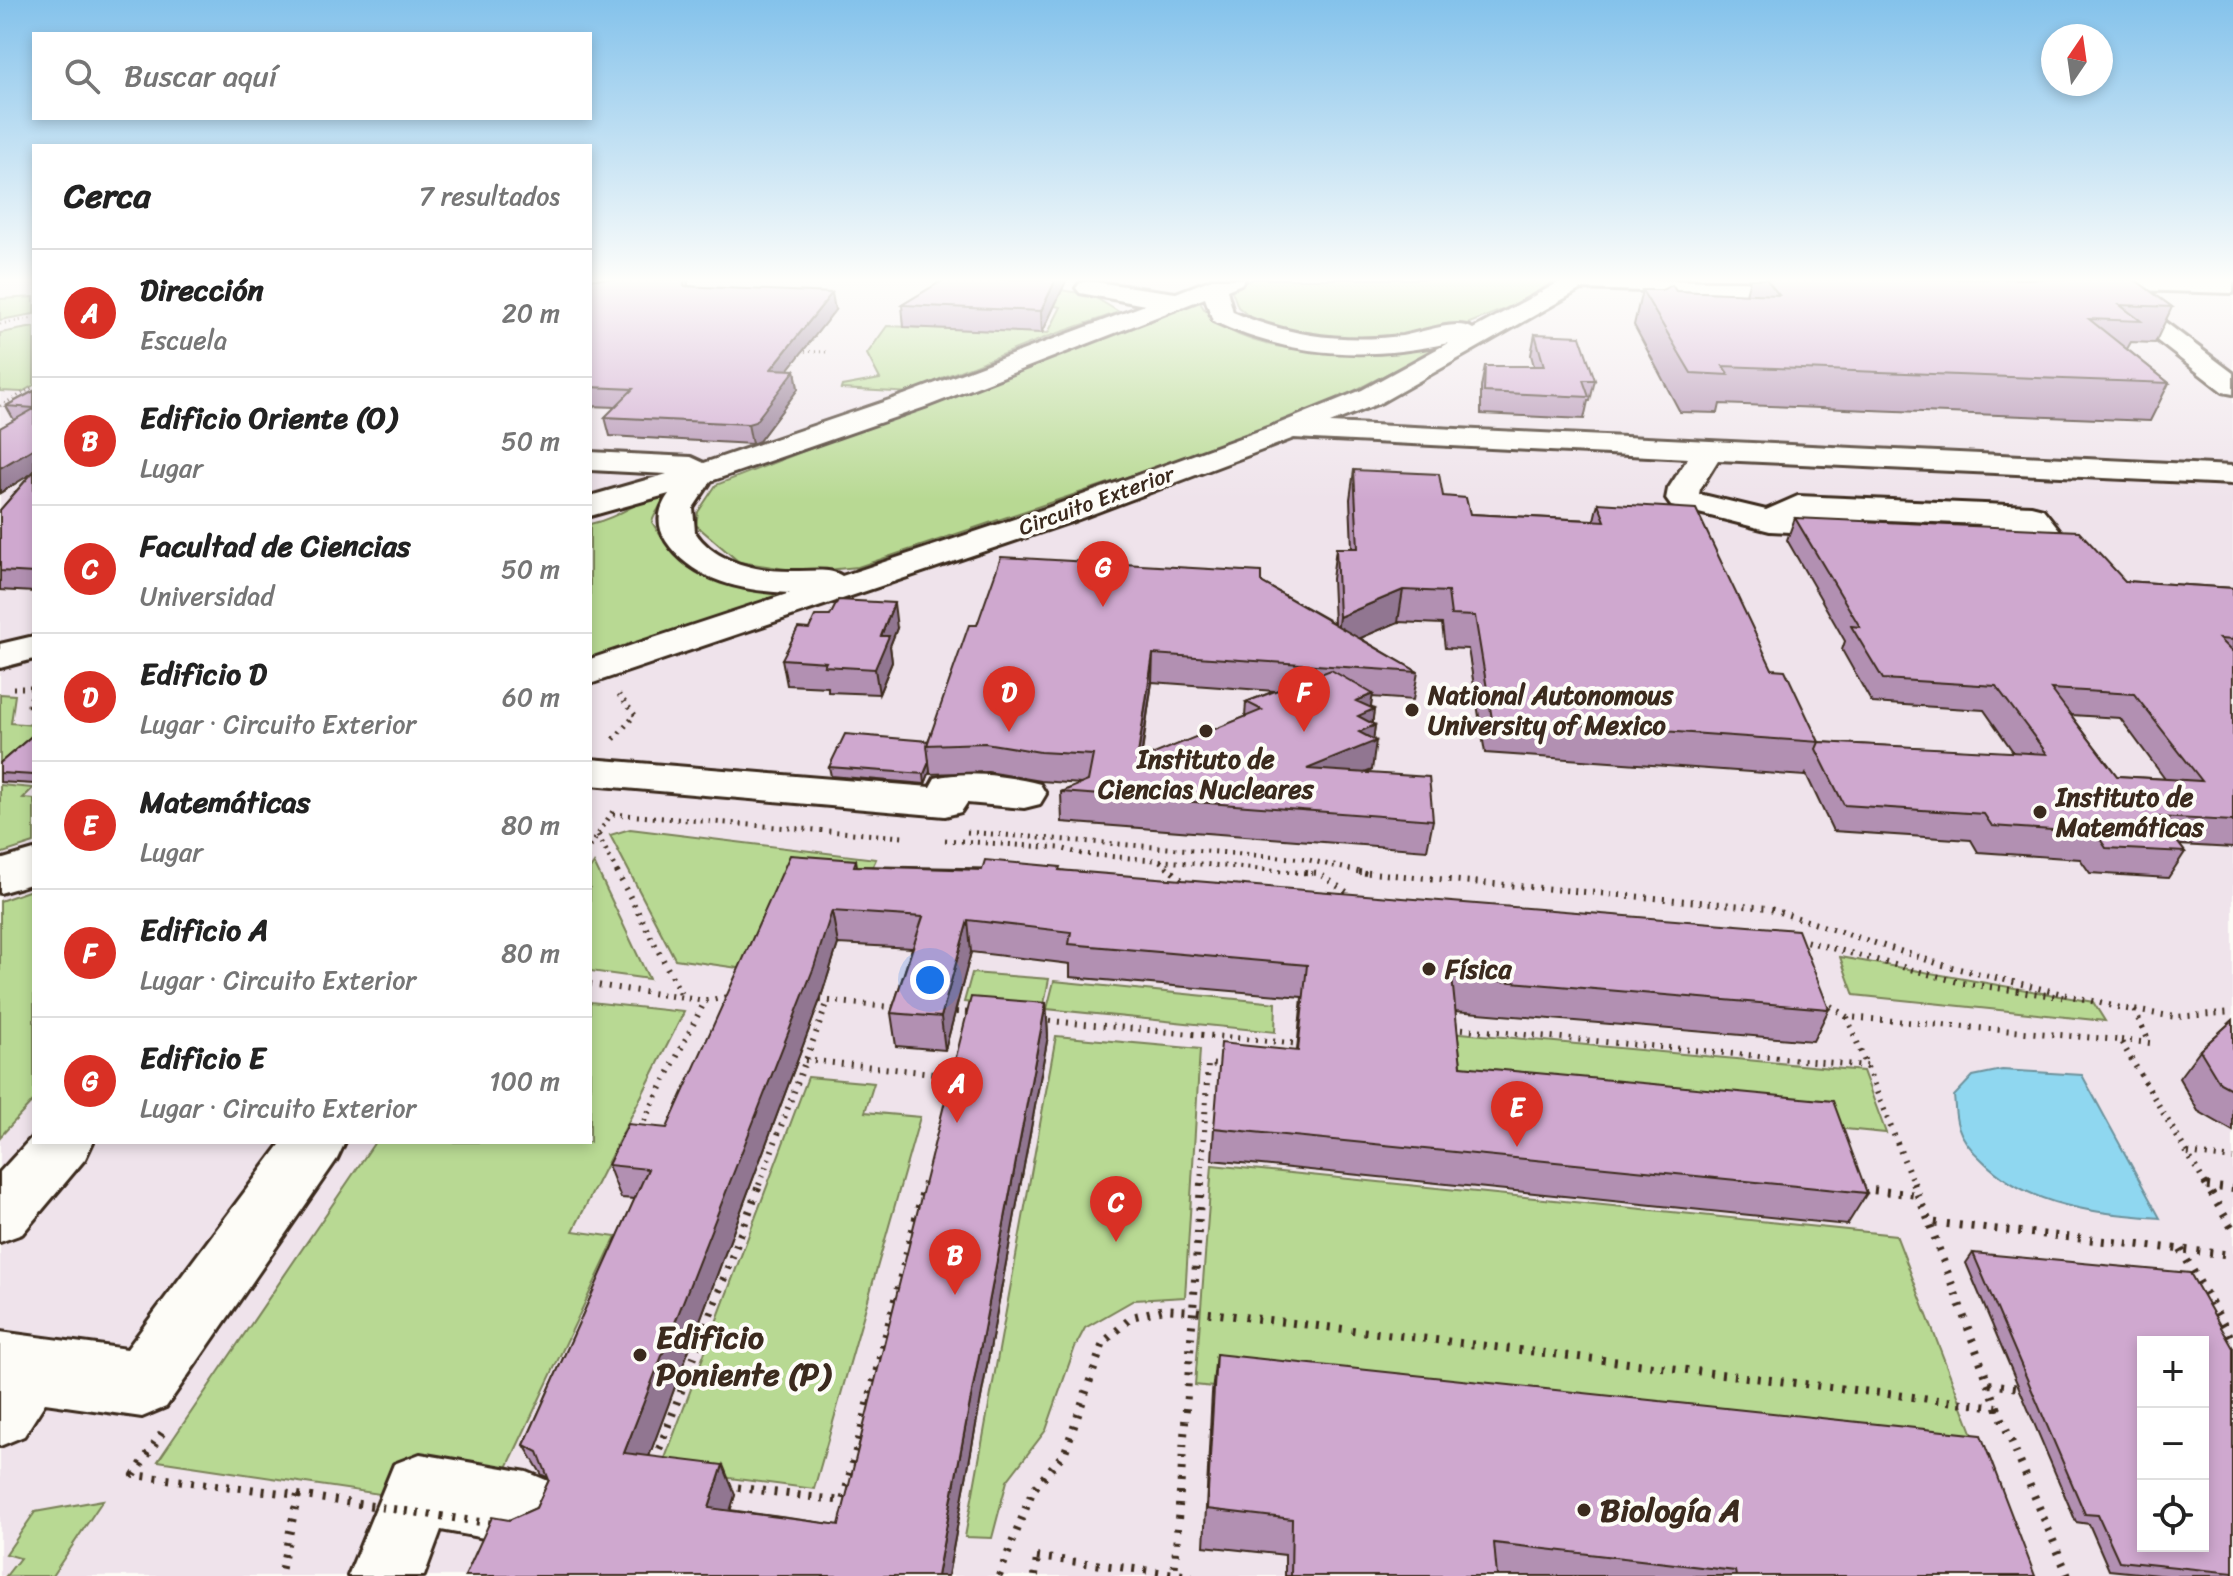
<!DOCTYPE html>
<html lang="es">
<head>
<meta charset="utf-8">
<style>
	body { margin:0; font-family:Sriracha,sans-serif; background:#f6f6f6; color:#222 }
	.controls { position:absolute; right:24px; bottom:24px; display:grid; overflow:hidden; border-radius:0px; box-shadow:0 4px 12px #0003 }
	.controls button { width:72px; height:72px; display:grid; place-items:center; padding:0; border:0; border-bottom:2px solid #e0e0e0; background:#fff; color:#222; font:40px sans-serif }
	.compass { position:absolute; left:2041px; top:24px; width:72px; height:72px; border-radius:50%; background:#fff; box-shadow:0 4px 12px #0003; rotate:13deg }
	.you { position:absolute; left:930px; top:980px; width:28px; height:28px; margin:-20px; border:6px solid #fff; border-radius:50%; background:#1a73e8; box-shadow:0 0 0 12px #1a73e833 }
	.badge { display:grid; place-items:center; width:52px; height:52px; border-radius:50%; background:#d93025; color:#fff; font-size:26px; font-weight:700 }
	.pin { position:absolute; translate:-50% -66px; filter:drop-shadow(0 2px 4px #0008) }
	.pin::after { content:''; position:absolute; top:42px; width:28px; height:24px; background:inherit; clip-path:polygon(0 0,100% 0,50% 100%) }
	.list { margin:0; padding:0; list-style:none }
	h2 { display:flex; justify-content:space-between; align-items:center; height:104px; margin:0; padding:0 32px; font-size:34px }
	h2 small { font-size:26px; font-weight:400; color:#767676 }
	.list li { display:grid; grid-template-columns:52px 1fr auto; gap:24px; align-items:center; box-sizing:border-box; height:128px; padding:0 32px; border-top:2px solid #e0e0e0 }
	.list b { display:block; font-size:30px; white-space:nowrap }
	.list p { margin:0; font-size:26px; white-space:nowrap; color:#767676 }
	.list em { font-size:26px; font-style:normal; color:#767676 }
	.icon { flex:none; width:44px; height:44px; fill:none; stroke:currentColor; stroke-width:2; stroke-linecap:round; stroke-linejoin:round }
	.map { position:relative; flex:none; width:2233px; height:1576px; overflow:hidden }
	.search { position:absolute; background:#fff; box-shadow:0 4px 12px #0003; left:32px; top:32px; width:560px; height:88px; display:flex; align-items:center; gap:20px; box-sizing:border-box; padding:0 28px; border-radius:0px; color:#767676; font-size:30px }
	.panel { position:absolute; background:#fff; box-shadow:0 4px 12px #0003; left:32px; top:144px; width:560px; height:1000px; border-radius:0px }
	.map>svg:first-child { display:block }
</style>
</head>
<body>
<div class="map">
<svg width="2233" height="1576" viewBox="0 0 2233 1576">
	<rect width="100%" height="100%" fill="#fdfcf7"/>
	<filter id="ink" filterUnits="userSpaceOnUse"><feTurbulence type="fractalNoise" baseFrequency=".0125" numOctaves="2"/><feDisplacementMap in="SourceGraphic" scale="16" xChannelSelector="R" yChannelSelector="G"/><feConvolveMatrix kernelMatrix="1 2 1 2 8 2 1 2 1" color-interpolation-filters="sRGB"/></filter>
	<g filter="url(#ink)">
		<!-- built -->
		<path fill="#efe3eb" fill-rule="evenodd" d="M0 279H34V1142H590V279H2233V1576H0ZM2143 1342H2203V1546H2143Z"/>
		<!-- green -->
		<g fill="#b8d993" stroke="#7a8258" stroke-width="2">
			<path d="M1253 279H1559L1512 306 1467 324 1386 339H1312L1258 324 1238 307 1231 288Z"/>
			<path d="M1055 289 1091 295 1119 312 1047 337 944 377 913 393 841 389 842 386 880 379 867 354 887 326 1048 333 1061 307 1054 306Z"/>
			<path d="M34 297V314L0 320V299Z"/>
			<path d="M1198 299C1233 368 1373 350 1438 348L1344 396 1249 436 858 567 806 572 739 562 696 525 698 512 716 485Z"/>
			<path d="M34 327V385L22 392 0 391V333Z"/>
			<path d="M667 492C666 500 655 511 652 522 683 577 729 585 786 594L590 658V524C619 518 639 499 667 492Z"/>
			<path d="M0 694 15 695 11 723 34 725V739L0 767Z"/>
			<path d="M0 785 33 788 23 798 34 799V843L0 854Z"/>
			<path d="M630 829 876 859 861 892 759 971 675 959 610 835Z"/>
			<path d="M594 863 649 979 590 971V869Z"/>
			<path d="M34 889V1100L0 1137V901Z"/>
			<path d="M1840 957 2093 1002 2105 1021 1854 995Z"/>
			<path d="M972 973 1049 979 1043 1009 964 1002Z"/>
			<path d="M1054 981 1276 1003 1275 1032 1047 1009Z"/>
			<path d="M590 1002 684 1012 573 1231 616 1237 487 1510 158 1461 375 1142H590Z"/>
			<path d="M1450 1032 1863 1071 1886 1133 1455 1091Z"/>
			<path d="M1056 1036 1200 1049 1185 1297 1134 1300 1085 1328 1075 1347 1046 1430 1007 1481 992 1538 965 1537Z"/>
			<path d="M808 1077 874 1083 865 1112 920 1117 814 1489 661 1469Z"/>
			<path d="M1212 1165 1896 1235 1987 1471 1195 1385Z"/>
			<path d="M103 1500 52 1576H6L20 1558 6 1554 35 1512Z"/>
		</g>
		<!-- water -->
		<path fill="#8fd7f0" stroke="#6d929c" stroke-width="2" d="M2002 1070 2082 1075 2160 1218C2098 1213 2030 1208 1983 1161 1973 1152 1962 1139 1958 1126 1955 1117 1955 1105 1954 1096L1973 1076Z"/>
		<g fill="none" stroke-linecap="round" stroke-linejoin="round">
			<defs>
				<g id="minor">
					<path d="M1212 279H1245L1241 284 1227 290 1233 312C1288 336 1343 343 1402 336 1421 333 1457 318 1473 329L1565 279 1808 282 1816 284 1820 289 1816 294 1808 296 1581 289 1382 402 1330 423 2233 466V484L1718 460 1700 489 1699 494 1766 510 1798 496 2031 506 2043 509 2063 534 2058 541C2035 547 2003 544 1980 538L1975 531 1981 524 1863 519 1868 525 1863 532 1851 535 1770 531 1671 506 1666 499 1668 489 1688 458 1294 438 1071 522 590 684V659L790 593C745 591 693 582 666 541 656 525 658 509 669 494L590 516V496L667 474 590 470V452L691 457 704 463 904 395 1145 305 1080 293 1076 288 1080 283 1088 281 1176 293ZM1205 298 1213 321C1289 357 1367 361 1448 343L1362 390 1278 424 1047 508 842 576C830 568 814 571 799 571 761 572 717 565 695 532L693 508 711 481 925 407Z"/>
					<path d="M1983 279H2233V293L1995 286 1987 284Z"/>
					<path d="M2120 293 2129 295 2233 373V394L2223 392 2114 307 2103 305 2100 300 2103 295Z"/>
					<path d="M34 636V659L0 668V644Z"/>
					<path d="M590 759 930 787 935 778C966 770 1009 776 1040 784L1046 794 1040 804 1024 808 967 803 961 812 945 816 590 785Z"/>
					<path d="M34 850V883L0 893V860Z"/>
					<path d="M34 1135V1142H93L85 1159 22 1234 0 1242V1172Z"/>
					<path d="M282 1142H345L337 1159 166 1407 142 1417 45 1403 24 1436 0 1446V1332L127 1349Z"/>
					<path d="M420 1454 527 1472 553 1483 564 1509 553 1535 527 1546 441 1530 424 1576H348L394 1464Z"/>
				</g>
			</defs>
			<!-- minor casing -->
			<use href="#minor" stroke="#3b2a1e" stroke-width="6"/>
			<!-- path-far3 -->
			<g stroke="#3b2a1e" stroke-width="3" stroke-dasharray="1 4" stroke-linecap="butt">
				<path d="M0 324 34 318"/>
				<path d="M795 351 826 352"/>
				<path d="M0 406 34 387"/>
			</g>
			<!-- path-far2 -->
			<g stroke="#3b2a1e" stroke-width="5" stroke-dasharray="2 6" stroke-linecap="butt">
				<path d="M13 688H34"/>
				<path d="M34 689 29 705H34"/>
				<path d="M614 739 635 715 619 695"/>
				<path d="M613 814 903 837"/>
				<path d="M967 832 1305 859 1368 874"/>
				<path d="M598 835 618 874"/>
				<path d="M945 840 1060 848 1082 854 1319 874"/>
				<path d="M590 847 613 811"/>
				<path d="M1160 861 1175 874"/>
			</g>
			<!-- path-far1 -->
			<g stroke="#3b2a1e" stroke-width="6" stroke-dasharray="2 7" stroke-linecap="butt">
				<path d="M617 872 683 998"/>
				<path d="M1173 872 1184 882"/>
				<path d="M1305 872 1318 873 1351 895"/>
				<path d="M1359 872 1767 908 1943 965 2121 1008 2176 1017 2233 1012"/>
				<path d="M1798 939 1962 983 2069 998"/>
				<path d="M590 984 705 1001 733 996"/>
				<path d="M820 1000 899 1008"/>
				<path d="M1823 1001 1847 1017 2120 1040 2206 1185"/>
				<path d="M956 1012 971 1013"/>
				<path d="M1847 1017 1914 1185"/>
				<path d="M1040 1020 1301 1044"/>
				<path d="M1453 1028 1867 1066"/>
				<path d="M2121 1040 2150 1043 2134 1010"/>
				<path d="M805 1060 952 1075 951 1081"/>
				<path d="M640 1129 705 1001"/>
				<path d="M2188 1153 2233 1159"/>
				<path d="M759 1185 828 1001"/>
				<path d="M1201 1185 1208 1064 1226 1066"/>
			</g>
			<!-- path -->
			<g stroke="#3b2a1e" stroke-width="8" stroke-dasharray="3 9" stroke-linecap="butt">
				<path d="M1201 1183 1193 1311 1997 1407 1929 1222"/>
				<path d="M1913 1183 1929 1222 2233 1255"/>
				<path d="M2205 1183 2233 1230"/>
				<path d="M2207 1186 2233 1189"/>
				<path d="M1862 1189 1918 1195"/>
				<path d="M2181 1250 2233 1341"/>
				<path d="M1989 1384 2020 1388"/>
				<path d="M1997 1407 2068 1576"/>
				<path d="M162 1433 134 1475 298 1495 280 1576"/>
				<path d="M655 1460 760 1183"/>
				<path d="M726 1486 843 1501 925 1183"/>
				<path d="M999 1576 1033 1490 1065 1452 1103 1343 1132 1317 1164 1309 1193 1311 1174 1576"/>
				<path d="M1035 1576 1037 1557"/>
			</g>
			<!-- minor -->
			<use href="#minor" fill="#fdfcf7" fill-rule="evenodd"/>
			<!-- path-bridge -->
			<g stroke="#3b2a1e" stroke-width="8" stroke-dasharray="3 9" stroke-linecap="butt">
				<path d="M298 1495 494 1524"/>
				<path d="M1037 1557 1192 1576"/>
			</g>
		</g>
		<!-- wall -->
		<g fill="#b290b2" stroke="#3b2a1e" stroke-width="2" fill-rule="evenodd">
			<path d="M590 279H688V286L835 310 788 370H795L798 389 759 441 752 444 610 436 605 417 615 407 590 406Z"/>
			<path d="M945 279H1067L1042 333 904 327 902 305Z"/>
			<path d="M1750 279H2134L2172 307 2155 343 2131 342 2127 349 2169 383 2150 421 1720 404 1718 413 1680 412 1634 325 1642 290 1746 294Z"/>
			<path d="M1535 334 1595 380 1590 401H1588L1584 419 1481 414V387L1485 366H1534L1531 355Z"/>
			<path d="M34 391V592L0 590V510L32 473 0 493V428L14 420 6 406Z"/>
			<path d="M1354 470 1443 496 1470 514 1594 520 1598 503 1772 669 1819 742 2014 753 1984 710 1872 703 1842 650 1845 641 1787 540 1795 518 2125 581 2233 588V848L2179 845 2185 852 2168 878 2090 873 2080 859 1978 852 1971 840 1833 831 1806 774 1805 776 1485 753 1468 649 1445 648 1442 624 1398 622 1360 638 1418 672 1413 700 1372 697 1371 707 1374 709 1372 724 1375 725 1373 739 1372 770 1366 773 1433 820 1427 850 1062 822 1061 792 1081 784 1041 781 988 772 930 774V771L925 784 831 776 829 767 928 741 977 625 1261 582 1334 623 1332 579 1336 548H1352L1350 499ZM1152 682 1275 691 1246 702 1245 717 1141 760ZM2071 715 2120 718 2165 779 2117 776Z"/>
			<path d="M897 628 890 646 892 662 879 694 828 692V687L787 685 782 659Z"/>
			<path d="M34 734V784L0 782V763Z"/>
			<path d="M856 860 857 866 1060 870 1829 1009 1813 1041 1455 1011 1461 1066 1867 1193 1847 1225 1212 1160 1214 1128 1297 1050 1302 997 1070 977V964L971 952 945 1050 896 1046 891 1013 912 948 838 944 820 1000 649 1456 735 1495 730 1510 839 1525 1046 1003 1048 1036 948 1576H465L509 1520 536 1508 549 1480V1478L542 1475 524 1445 635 1199 621 1198 608 1165 667 1128Z"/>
			<path d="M2233 1020V1131L2198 1111 2179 1078 2200 1050Z"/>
			<path d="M1973 1253 2233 1348V1576H2168L2109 1570 2089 1524 2076 1522 1966 1263Z"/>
			<path d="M1216 1354 2035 1576H1285V1555L1204 1546 1212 1393Z"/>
		</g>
		<!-- shaded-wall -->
		<g fill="#917691" stroke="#3b2a1e" stroke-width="2">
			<path d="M684 279H688V303L684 286Z"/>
			<path d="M1056 279H1067L1042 333 1041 311Z"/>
			<path d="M832 293 835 310 774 388 771 369Z"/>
			<path d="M795 370 798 389 759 441 752 444 748 424Z"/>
			<path d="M34 448V472L0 493V468Z"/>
			<path d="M1403 590 1398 622 1335 649 1339 617Z"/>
			<path d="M894 603 897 628 890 646 892 662 879 694 875 669 881 636Z"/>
			<path d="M1153 654 1152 682 1136 791 1137 761Z"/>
			<path d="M1373 694 1370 711 1374 709 1372 727 1375 725 1373 743 1376 741 1372 770 1303 798 1307 769 1356 701Z"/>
			<path d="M929 762 930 771 925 784 924 774Z"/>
			<path d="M832 911 838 944 820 1000 639 1483 624 1453Z"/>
			<path d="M968 920 971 952 945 1050 941 1017Z"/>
			<path d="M1046 1003 1048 1036 948 1576H937Z"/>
			<path d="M723 1465 735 1495 722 1537 709 1508Z"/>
		</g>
		<!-- building -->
		<g fill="#cfa8cf" stroke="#3b2a1e" stroke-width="2" fill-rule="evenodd">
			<path d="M590 279H684V286L832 293 771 369 795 370 755 422 748 424 605 417 633 389 590 387Z"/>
			<path d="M945 279H1056L1041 311 902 305Z"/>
			<path d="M1766 279H2134L2172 307 2120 305 2141 321 2089 319 2169 383 1723 366 1729 375 1691 373 1642 290H1662L1672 285 1676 291 1779 295Z"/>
			<path d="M1535 334 1580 336 1595 380H1583L1589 397 1484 392 1485 366H1544Z"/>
			<path d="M34 391V408L6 406Z"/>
			<path d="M34 409V448L0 468V428Z"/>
			<path d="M1354 470 1439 474 1443 496 1466 498 1470 514 1605 521 1598 503 1696 509 1772 669 1785 670 1819 742 1492 719 1475 616 1451 615 1448 592 1403 590 1339 617 1336 548H1358Z"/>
			<path d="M34 471V573L0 571V510Z"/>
			<path d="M1795 518 2079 531 2125 581 2233 588V640L2219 639 2233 653V821L2158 817 2185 852 2106 848 2096 833 1992 826 1984 814 1844 805 1816 749 1819 742 2047 754 1996 686 1883 679 1851 626 1860 627ZM2051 689 2134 694 2202 781 2117 776Z"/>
			<path d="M1001 557 1261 572V582L1418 672 1153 654 1137 761 1262 710 1246 702 1331 670 1373 694 1356 701 1374 709 1358 716 1375 725 1359 732 1376 741 1307 769 1429 777 1433 820 1061 792 1088 781 1093 755 1040 752 985 743 927 745 969 625H977Z"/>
			<path d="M838 600 894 603 881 636H889L875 669 824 666 826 662 782 659 798 628 809 629 815 616H830Z"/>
			<path d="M34 734V775L0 773V763Z"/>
			<path d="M845 734 928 741 927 745 929 762 924 774 829 767Z"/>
			<path d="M790 855 856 860 854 866 982 870 985 860 1060 867 1059 870 1798 930 1829 1009 1452 977 1461 1066 1833 1101 1867 1193 1214 1128 1221 1043 1298 1051 1307 965 1069 944 1071 932 968 920 941 1017 891 1013 923 917 832 911 814 967 624 1453 723 1465 709 1508 839 1525 971 997 1046 1003 937 1576H465L492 1517 509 1520 536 1508 549 1480 538 1452 524 1445 648 1169 608 1165 628 1124 667 1128Z"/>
			<path d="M2233 1020V1090L2220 1083 2200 1050Z"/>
			<path d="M1973 1253 2190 1273 2233 1348V1573L2119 1561 2098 1515 2085 1514ZM2143 1342H2203V1546H2143Z"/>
			<path d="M1216 1354 1981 1435 2035 1576H1736L1735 1571 1494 1543 1497 1576H1291L1292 1519 1207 1509Z"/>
		</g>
	</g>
	<!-- sky -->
	<linearGradient id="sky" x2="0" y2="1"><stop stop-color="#84c2eb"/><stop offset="0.56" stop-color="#fefefb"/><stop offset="1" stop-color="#fefefb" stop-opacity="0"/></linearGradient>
	<rect width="2233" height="500" fill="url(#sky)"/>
	<!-- markers -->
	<g fill="#3b2a1e" stroke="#fdfcf7" stroke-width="3">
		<circle cx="1412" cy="710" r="8"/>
		<circle cx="1206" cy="731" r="8"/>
		<circle cx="2040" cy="812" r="8"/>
		<circle cx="1429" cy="969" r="8"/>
		<circle cx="640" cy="1355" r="8"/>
		<circle cx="1584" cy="1510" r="8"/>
	</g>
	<g text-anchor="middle" stroke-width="8" stroke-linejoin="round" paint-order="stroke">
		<!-- far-street labels -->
		<g font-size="22" fill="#3b2a1e" stroke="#fdfcf7">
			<text transform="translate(1096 500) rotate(-20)" y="8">Circuito Exterior</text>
		</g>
		<!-- poi labels -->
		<g font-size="26" font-weight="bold" fill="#3b2a1e" stroke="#fdfcf7" text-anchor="start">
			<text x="1428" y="704">National Autonomous<tspan x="1428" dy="30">University of Mexico</tspan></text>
			<text x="1206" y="768" text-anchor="middle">Instituto de<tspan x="1206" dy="30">Ciencias Nucleares</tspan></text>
			<text x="2056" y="806">Instituto de<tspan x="2056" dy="30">Matemáticas</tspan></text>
			<text x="1445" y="978">Física</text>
		</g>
		<!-- near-poi labels -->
		<g font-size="32" font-weight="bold" fill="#3b2a1e" stroke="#fdfcf7" text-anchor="start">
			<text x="656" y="1348">Edificio<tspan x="656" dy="37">Poniente (P)</tspan></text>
			<text x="1600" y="1521">Biología A</text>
		</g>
	</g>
</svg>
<div class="controls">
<button>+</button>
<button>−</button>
<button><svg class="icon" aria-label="locate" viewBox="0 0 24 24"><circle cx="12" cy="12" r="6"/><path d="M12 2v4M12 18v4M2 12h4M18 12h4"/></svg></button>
</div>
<svg class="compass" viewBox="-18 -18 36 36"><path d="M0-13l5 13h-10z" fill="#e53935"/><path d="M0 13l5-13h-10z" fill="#767676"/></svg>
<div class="you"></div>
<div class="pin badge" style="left:957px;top:1123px">A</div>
<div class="pin badge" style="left:955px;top:1295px">B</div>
<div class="pin badge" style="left:1116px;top:1242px">C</div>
<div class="pin badge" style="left:1009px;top:732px">D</div>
<div class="pin badge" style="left:1517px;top:1147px">E</div>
<div class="pin badge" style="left:1304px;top:732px">F</div>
<div class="pin badge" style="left:1103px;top:607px">G</div>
<div class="search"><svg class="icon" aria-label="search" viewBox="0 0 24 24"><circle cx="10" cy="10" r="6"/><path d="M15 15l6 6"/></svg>Buscar aquí</div>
<section class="panel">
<h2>Cerca<small>7 resultados</small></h2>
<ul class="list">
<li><span class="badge">A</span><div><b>Dirección</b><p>Escuela</p></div><em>20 m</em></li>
<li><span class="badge">B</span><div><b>Edificio Oriente (O)</b><p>Lugar</p></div><em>50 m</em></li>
<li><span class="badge">C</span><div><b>Facultad de Ciencias</b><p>Universidad</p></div><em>50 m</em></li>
<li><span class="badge">D</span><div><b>Edificio D</b><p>Lugar · Circuito Exterior</p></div><em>60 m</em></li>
<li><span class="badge">E</span><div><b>Matemáticas</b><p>Lugar</p></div><em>80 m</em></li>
<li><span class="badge">F</span><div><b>Edificio A</b><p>Lugar · Circuito Exterior</p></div><em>80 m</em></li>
<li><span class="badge">G</span><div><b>Edificio E</b><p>Lugar · Circuito Exterior</p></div><em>100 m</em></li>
</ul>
</section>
</div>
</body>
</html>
